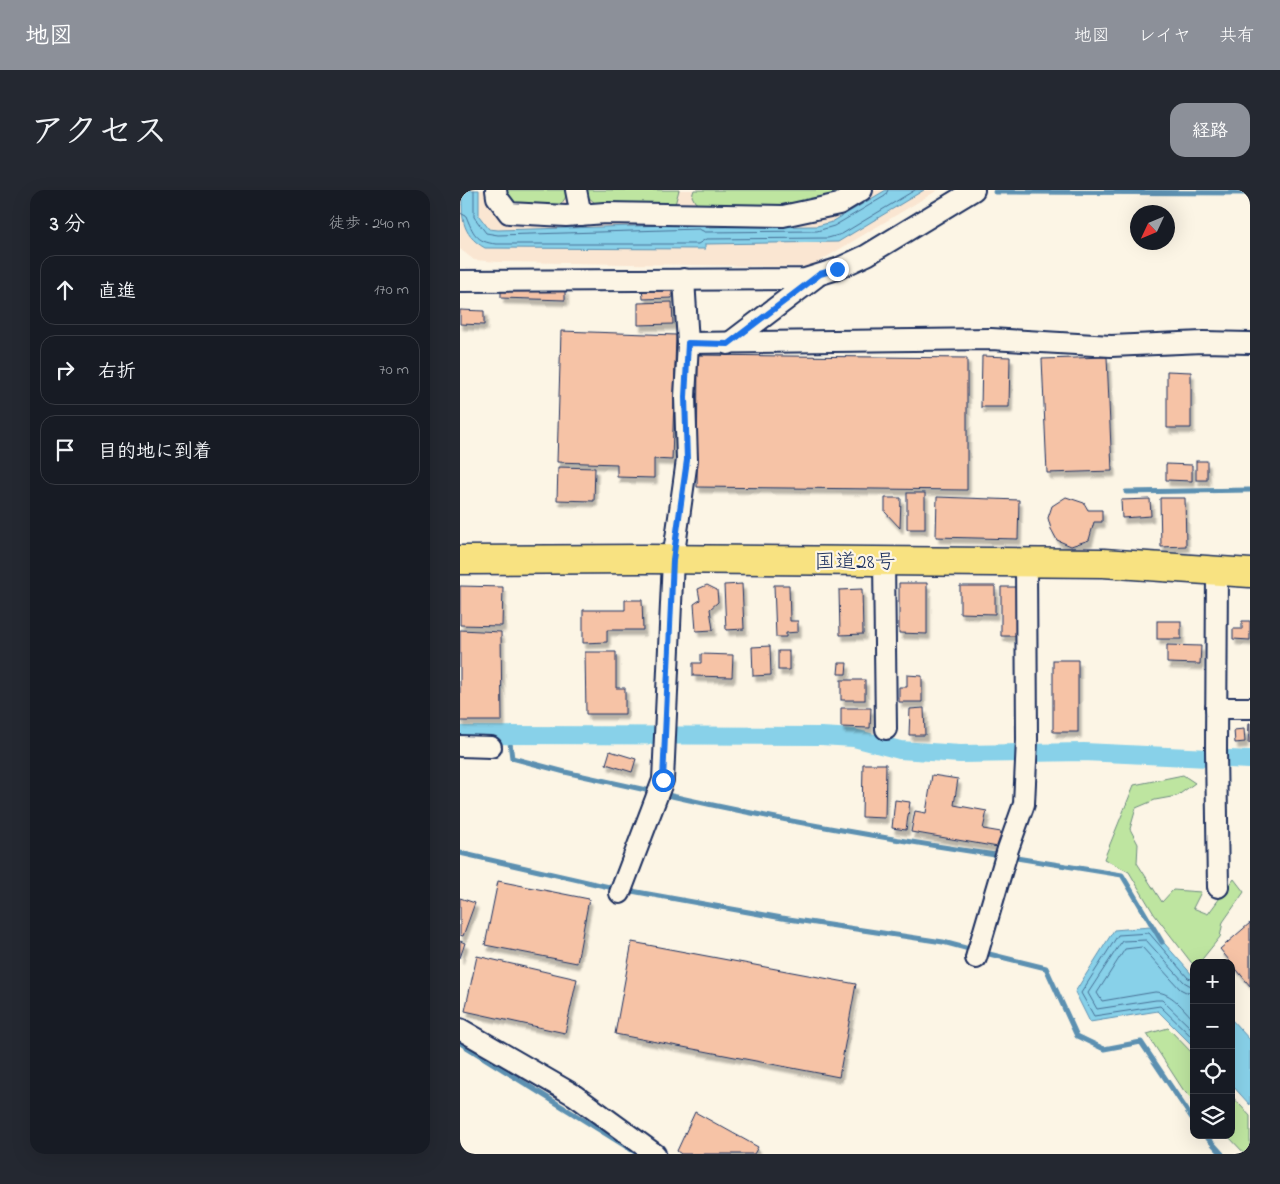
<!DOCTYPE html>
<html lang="ja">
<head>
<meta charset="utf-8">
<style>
	body { margin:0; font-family:"Indie Flower","Klee One",sans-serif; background:#242831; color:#f1f3f6 }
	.controls { position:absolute; right:15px; bottom:15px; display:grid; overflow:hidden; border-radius:10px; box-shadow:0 5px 20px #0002 }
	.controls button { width:45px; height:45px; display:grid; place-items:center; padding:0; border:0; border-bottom:1px solid #363941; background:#171b24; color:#f1f3f6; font:25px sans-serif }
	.compass { position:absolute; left:670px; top:15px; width:45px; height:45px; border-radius:50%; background:#171b24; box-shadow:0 5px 20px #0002; rotate:226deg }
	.stop { position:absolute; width:15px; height:15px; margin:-11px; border:4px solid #1a73e8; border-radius:50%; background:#fff }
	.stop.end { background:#1a73e8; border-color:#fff; box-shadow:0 1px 5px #0008 }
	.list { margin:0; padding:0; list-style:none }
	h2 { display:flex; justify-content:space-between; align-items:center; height:65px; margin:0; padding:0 20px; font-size:21px }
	h2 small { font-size:16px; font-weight:400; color:#9ea1a6 }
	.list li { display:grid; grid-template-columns:32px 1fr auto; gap:15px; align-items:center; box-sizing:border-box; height:70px; margin:0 10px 10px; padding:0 10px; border:1px solid #363941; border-radius:15px }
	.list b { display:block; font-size:19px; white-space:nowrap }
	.list em { font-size:16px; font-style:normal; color:#9ea1a6 }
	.icon { flex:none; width:28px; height:28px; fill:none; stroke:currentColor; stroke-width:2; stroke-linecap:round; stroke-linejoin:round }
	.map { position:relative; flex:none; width:790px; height:964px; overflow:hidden; border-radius:15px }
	header { display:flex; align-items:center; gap:30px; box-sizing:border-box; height:70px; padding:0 25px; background:#8c9099; color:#fff }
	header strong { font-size:24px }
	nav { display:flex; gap:28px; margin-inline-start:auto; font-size:18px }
	.intro { display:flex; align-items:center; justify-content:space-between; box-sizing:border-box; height:120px; padding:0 30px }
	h1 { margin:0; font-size:35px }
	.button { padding:12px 22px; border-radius:15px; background:#8c9099; color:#fff; font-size:18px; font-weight:700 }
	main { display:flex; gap:30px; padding:0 30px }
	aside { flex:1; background:#171b24; border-radius:15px; box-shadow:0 5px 20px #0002 }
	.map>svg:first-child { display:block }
</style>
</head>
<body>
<header>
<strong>地図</strong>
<nav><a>地図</a><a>レイヤ</a><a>共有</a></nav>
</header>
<div class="intro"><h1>アクセス</h1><a class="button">経路</a></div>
<main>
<aside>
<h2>3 分<small>徒歩 · 240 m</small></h2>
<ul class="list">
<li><svg class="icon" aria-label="ahead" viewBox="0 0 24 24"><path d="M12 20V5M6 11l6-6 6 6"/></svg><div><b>直進</b></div><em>170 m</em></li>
<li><svg class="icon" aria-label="right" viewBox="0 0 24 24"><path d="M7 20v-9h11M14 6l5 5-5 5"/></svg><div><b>右折</b></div><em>70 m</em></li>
<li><svg class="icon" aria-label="arrive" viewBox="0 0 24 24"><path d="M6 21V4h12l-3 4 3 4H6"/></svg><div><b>目的地に到着</b></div></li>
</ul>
</aside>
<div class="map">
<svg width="790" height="964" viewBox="0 0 790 964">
	<defs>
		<filter id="shadow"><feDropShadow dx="3" dy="5.5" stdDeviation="1" flood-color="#0004"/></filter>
	</defs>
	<rect width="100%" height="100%" fill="#fcf5e5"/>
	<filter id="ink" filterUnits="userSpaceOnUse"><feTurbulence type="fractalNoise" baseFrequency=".02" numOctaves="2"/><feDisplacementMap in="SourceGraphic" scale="10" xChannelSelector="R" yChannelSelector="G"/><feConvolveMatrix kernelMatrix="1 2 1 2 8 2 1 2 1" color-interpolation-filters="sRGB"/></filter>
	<g filter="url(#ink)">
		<!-- built -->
		<path fill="#fae6d2" d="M0 0H478L350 77 39 72 14 70 0 59Z"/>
		<!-- green -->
		<g fill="#bee5a0" stroke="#6c8a7f">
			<path d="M41 0H108C102 27 77 18 56 17Z"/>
			<path d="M124 0H219L214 18 136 14 126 5Z"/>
			<path d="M234 0H395L325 17 241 16 235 12 232 6Z"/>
			<path d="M723 585 735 593 717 606 695 610 676 618 670 639 678 654 677 673 702 712 713 700 741 702 733 718 748 724 774 689 784 702 763 732 760 747 739 773H734V776L694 724 669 682 644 669 674 595Z"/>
			<path d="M708 838 734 865V911L724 901 687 844Z"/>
			<path d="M771 905 790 926V964H785L767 945H771Z"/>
		</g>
		<!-- water -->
		<g fill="#88d1e9" stroke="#5c90b1">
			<path d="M2 0H19V26L29 39 38 40 244 34 245 37 357 36 372 32 426 0H464L378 52 245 54V59L25 58C0 44 2 26 2 0Z"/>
			<path d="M690 737 734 787V857L698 821 630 832 615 802 654 740Z"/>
			<path d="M771 829 790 850V915L771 894Z"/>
		</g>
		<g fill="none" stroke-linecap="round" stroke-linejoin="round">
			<!-- shore -->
			<g stroke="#477096" stroke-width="1">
				<path d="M14 0V27L26 43 38 45 239 39 245 42 357 41 374 36 425 6 428 0"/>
				<path d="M0 23 6 26C13 43 16 52 36 54H238L246 49 368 48 382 44 455 0"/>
				<path d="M734 790 728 788 689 743 658 745 621 803 634 826 700 816 734 849"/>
				<path d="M734 796 729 795 724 792 686 750 662 751 628 803 637 819 696 810H702L734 841"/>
				<path d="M734 803 726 802 720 799 682 757 665 759 637 803 642 811 695 802C712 802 723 819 734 830"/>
			</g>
			<!-- stream -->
			<g stroke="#5c90b1" stroke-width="5">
				<path d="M535 2 790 3"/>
				<path d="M666 302 790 300"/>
				<path d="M49 545 52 568 105 582 195 602"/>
				<path d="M203 604C315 630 428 649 542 666"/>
				<path d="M0 663 158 699"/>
				<path d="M550 667 662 685 702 752"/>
				<path d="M166 700 322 728 483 752 513 760"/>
				<path d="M521 762 586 778 617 846 644 859 681 852 734 931"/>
				<path d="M0 853 178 964"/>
				<path d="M745 945 762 964"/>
			</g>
			<!-- canal -->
			<path stroke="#88d1e9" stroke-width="18" d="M0 545 361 546 394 548 440 560 500 564 624 562 790 570"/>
		</g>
		<!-- building -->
		<g fill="#f6c3a6" stroke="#1b2f5e" filter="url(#shadow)">
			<path d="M212 95V108L183 109 182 96Z"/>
			<path d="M41 98 105 100V110L41 108Z"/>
			<path d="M212 112 213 134 178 135V113Z"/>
			<path d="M0 120 24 121V135L0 134Z"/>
			<path d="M101 141 216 145 212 270 194 269V288L157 287V274L97 272Z"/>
			<path d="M238 165 507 168V300L237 297Z"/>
			<path d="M522 166 550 167 549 217H521Z"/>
			<path d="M647 167 652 281 587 283 582 169Z"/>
			<path d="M707 181 731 182V238H707Z"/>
			<rect x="736" y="271" width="11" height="19"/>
			<path d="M706 274 732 275V291L706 290Z"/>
			<path d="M98 277 135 278 134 311 97 310Z"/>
			<rect x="447" y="303" width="18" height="36"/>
			<path d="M477 307 559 310 558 349 476 347Z"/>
			<path d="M606 307 624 313 628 320H642V332H634L629 350 611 356 597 350 591 339 588 328 592 316Z"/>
			<path d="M425 308H441L440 338 425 322Z"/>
			<path d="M700 308H725L726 356 701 357Z"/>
			<path d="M690 309 691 326 662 328 661 310Z"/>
			<path d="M439 393H467V444L439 443Z"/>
			<path d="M282 394 284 439 266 440 264 395Z"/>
			<path d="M247 395 257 400 258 412 250 419 253 440 236 441 234 414 240 410 238 399Z"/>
			<path d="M314 395H329L330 431H338V442L326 443V447H316Z"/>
			<path d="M0 396 43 397 42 436 0 435Z"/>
			<path d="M500 396H535V424L500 423Z"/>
			<path d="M541 397H558L557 446H541Z"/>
			<path d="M402 399 403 444 380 445 379 400Z"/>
			<path d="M165 410H182L183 440H147V452L123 453V420H165Z"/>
			<rect x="697" y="431" width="24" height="18"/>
			<path d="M782 431H790V450L773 449V439H782Z"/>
			<path d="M0 440 41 442 42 531H0Z"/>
			<path d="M707 455 741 456 740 474 707 473Z"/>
			<path d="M310 456 311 485 293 486 292 457Z"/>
			<rect x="318" y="461" width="11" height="19"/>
			<path d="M125 462H156V498H165V524H126Z"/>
			<path d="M241 464 273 465 272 487 233 486V473H241Z"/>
			<rect x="593" y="470" width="25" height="72"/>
			<path d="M379 473H387L386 484H378Z"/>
			<path d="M447 485 462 486V512H439V497H447Z"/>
			<rect x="381" y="490" width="24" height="20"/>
			<path d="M381 518H411L410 538 381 537Z"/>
			<path d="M464 518 465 545H449L450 519Z"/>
			<path d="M789 533H790V553H788Z"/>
			<path d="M784 539 785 552 775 553 774 540Z"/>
			<path d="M150 561 176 569 172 582 146 574Z"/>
			<path d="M403 574H426L425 628 402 627Z"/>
			<path d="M472 585 498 589 494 615 527 621 523 639 541 642 538 657 451 642 455 621 466 623Z"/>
			<path d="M435 610 450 612 446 640 432 638Z"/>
			<path d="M38 691 129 709 117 773 25 755Z"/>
			<path d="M0 708 15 713 3 746 0 745Z"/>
			<path d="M790 733V796L760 759Z"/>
			<path d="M0 751 5 753 0 768Z"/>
			<path d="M172 752 396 794 379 887 155 844Z"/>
			<path d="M17 766 117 789 105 843 5 821Z"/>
			<path d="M235 922 298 957 294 964H221L217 961Z"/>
		</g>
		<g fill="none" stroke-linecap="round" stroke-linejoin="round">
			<defs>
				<g id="minor">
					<path d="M36 0 37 7 49 23 106 26 145 23 323 26 379 14 402 0"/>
					<path d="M116 0 121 25"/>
					<path d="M0 91 345 89 377 79 407 65 514 0"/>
					<path d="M228 153 531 149 651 156 743 152 790 153"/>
					<path d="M268 154 356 87"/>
					<path d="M424 371 426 539"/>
					<path d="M757 381 756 560 758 697"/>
					<path d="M756 518H790"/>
					<path d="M0 556 31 557"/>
					<path d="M160 703 203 590 213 370 227 270 225 207 228 153 224 89"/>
					<path d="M516 768 548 659 564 614 567 550 566 372"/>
					<path d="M0 839 114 905 195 964"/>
				</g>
				<path id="highway" d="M0 370 184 369 643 373 790 383"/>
			</defs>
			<!-- minor casing -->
			<use href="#minor" stroke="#1b2f5e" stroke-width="24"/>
			<!-- highway casing -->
			<use href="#highway" stroke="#1b2f5e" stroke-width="31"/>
			<!-- minor -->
			<use href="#minor" stroke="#fcf5e5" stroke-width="20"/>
			<!-- highway -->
			<use href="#highway" stroke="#f8e281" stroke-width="28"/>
		</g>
	</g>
	<g fill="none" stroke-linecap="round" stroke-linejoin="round" filter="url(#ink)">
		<!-- route -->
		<path stroke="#1a73e8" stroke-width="6" d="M203 590 213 370 227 270 225 207 228 153 268 154 360 84 377 79"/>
	</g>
	<g text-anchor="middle" stroke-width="4.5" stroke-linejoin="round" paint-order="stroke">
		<!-- street labels -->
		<g font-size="21" fill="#1b2f5e" stroke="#fcf5e5">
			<text x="395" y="378">国道28号</text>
		</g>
	</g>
</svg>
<div class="controls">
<button>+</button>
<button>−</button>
<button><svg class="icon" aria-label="locate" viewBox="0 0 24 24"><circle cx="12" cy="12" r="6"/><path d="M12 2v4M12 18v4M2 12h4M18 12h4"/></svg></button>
<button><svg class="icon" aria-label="layers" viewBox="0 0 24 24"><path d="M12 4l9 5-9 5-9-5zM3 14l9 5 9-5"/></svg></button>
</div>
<svg class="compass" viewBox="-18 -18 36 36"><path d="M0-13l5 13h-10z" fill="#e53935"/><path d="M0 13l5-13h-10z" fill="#9ea1a6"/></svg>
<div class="stop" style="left:203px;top:590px"></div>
<div class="stop end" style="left:377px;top:79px"></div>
</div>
</main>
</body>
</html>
